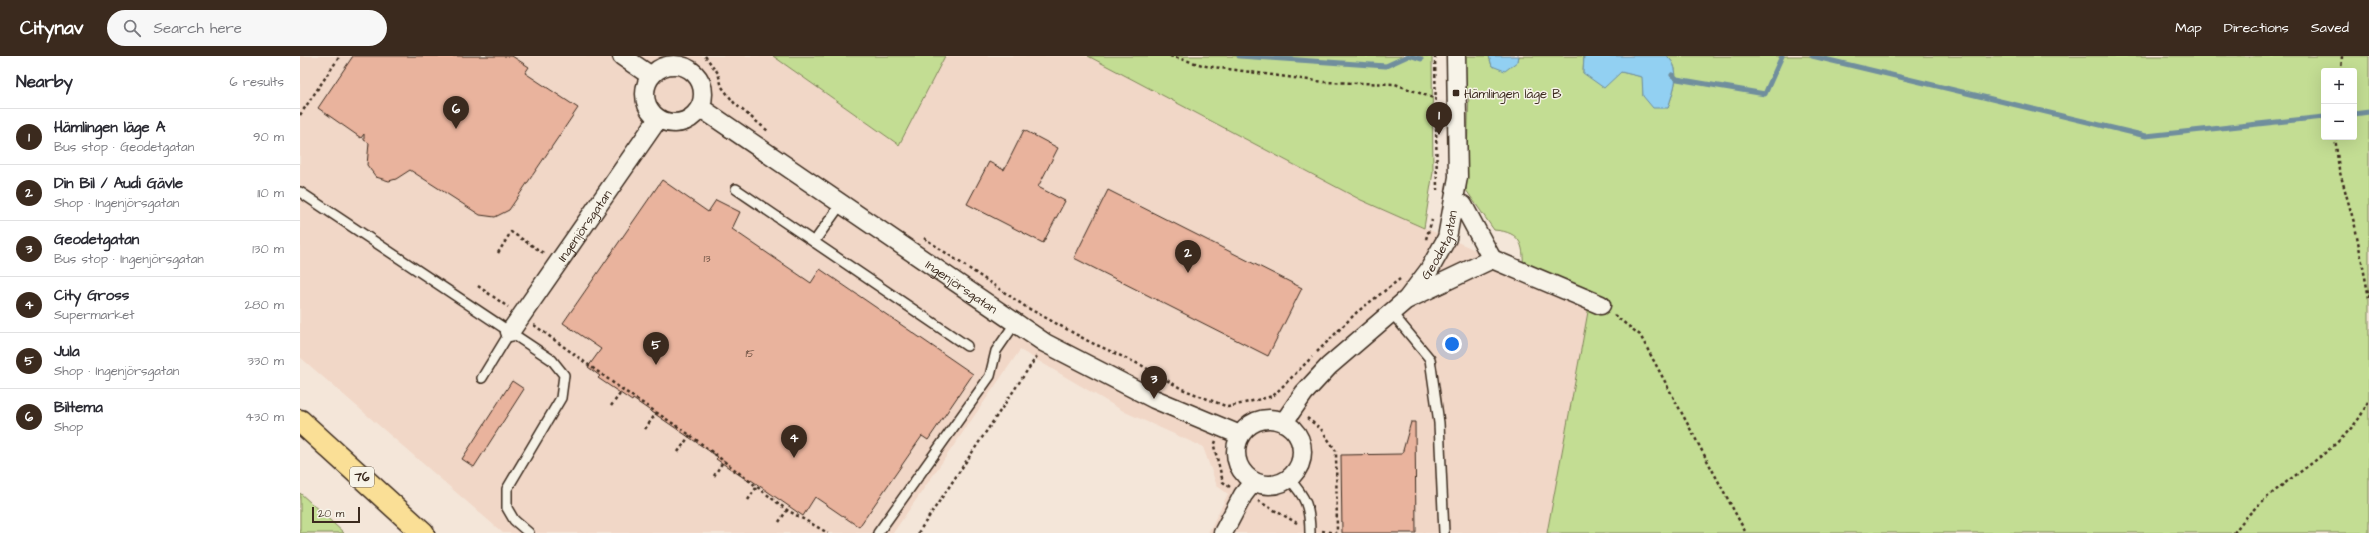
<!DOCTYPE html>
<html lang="en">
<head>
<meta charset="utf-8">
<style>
	body { margin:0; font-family:"Architects Daughter",sans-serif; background:#f7f7f7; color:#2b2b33 }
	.controls { position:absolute; right:12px; top:12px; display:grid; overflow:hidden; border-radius:4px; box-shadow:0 4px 16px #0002 }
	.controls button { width:36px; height:36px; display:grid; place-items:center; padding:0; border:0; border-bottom:1px solid #e1e1e2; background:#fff; color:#2b2b33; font:20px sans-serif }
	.scale { position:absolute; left:12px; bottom:10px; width:48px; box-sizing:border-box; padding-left:4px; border:2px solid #3b2a1e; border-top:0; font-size:11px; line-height:14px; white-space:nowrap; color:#3b2a1e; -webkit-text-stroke:3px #f7f3e8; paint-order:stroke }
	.you { position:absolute; left:1152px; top:288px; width:14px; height:14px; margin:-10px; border:3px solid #fff; border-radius:50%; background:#1a73e8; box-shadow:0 0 0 6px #1a73e833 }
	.badge { display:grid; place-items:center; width:26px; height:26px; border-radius:50%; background:#3b2a1e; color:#fff; font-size:13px; font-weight:700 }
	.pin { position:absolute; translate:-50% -33px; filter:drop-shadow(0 1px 2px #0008) }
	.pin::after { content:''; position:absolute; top:21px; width:14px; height:12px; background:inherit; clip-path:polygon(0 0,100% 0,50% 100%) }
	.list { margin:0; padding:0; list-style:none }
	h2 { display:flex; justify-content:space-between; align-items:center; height:52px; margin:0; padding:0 16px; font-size:17px }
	h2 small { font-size:13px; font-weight:400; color:#7c7c81 }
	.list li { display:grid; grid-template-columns:26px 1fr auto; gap:12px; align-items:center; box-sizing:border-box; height:56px; padding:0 16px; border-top:1px solid #e1e1e2 }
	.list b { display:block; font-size:15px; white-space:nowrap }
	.list p { margin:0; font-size:13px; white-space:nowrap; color:#7c7c81 }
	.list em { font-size:13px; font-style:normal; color:#7c7c81 }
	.icon { flex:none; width:22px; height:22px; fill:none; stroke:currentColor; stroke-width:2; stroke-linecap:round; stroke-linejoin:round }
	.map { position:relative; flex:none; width:2069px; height:477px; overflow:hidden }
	header { display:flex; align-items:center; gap:24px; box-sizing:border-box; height:56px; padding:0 20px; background:#3b2a1e; color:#fff }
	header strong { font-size:19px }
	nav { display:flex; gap:22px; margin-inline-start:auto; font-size:14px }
	.search { width:280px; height:36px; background:#f7f7f7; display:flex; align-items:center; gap:10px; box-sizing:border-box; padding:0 14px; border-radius:22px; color:#7c7c81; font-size:15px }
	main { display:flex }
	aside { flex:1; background:#fff }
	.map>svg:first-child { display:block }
</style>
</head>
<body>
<header>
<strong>Citynav</strong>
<div class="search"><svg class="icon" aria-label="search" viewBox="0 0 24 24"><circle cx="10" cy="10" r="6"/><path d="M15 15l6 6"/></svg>Search here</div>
<nav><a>Map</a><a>Directions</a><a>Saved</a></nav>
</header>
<main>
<aside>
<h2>Nearby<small>6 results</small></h2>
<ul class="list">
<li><span class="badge">1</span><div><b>Hämlingen läge A</b><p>Bus stop · Geodetgatan</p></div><em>90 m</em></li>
<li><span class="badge">2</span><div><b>Din Bil / Audi Gävle</b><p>Shop · Ingenjörsgatan</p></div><em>110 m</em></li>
<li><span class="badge">3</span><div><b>Geodetgatan</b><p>Bus stop · Ingenjörsgatan</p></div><em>130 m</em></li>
<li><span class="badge">4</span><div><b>City Gross</b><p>Supermarket</p></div><em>280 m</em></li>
<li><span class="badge">5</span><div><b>Jula</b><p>Shop · Ingenjörsgatan</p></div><em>330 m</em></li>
<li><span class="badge">6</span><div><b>Biltema</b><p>Shop</p></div><em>430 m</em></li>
</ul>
</aside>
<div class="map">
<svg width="2069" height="477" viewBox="0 0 2069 477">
	<rect width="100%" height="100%" fill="#f4e6d9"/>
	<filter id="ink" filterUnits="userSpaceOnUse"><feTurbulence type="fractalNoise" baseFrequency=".025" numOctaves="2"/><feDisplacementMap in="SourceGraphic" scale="8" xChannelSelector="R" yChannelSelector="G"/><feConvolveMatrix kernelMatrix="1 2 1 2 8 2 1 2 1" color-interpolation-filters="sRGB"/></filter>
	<g filter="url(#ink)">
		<!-- built -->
		<path fill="#f1d7c7" d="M0 0H473L599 89 645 0H788L1061 144 1290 244 1247 477H908L928 438 917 430 903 391 825 356 720 294 593 477H203L0 301Z"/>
		<!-- green -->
		<g fill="#c3dd93" stroke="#7f8458" fill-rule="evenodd">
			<path d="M473 0H645L599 89Z"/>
			<path d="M788 0H1132L1133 116 1124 172 1061 144Z"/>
			<path d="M1162 0H1189L1192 10 1218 5 1219 0H1284L1283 17 1321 16 1343 21V40L1368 52C1373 35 1383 14 1367 0H2069V477H1247L1290 245 1223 216C1224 191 1223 176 1194 174L1166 134 1169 34 1161 35ZM2024 15H2054V81H2024Z"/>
			<path d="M0 437 44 477H0Z"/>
		</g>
		<!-- water -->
		<g fill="#92d0f2" stroke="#6f8e9d">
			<path d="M1189 0H1219L1218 5 1205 15 1192 10Z"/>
			<path d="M1284 0H1367C1383 14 1373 35 1368 52H1353L1343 40 1342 21 1321 16 1304 32 1283 17Z"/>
		</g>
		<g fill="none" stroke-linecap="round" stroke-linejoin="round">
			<!-- stream -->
			<g stroke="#6f8e9d" stroke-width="5">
				<path d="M939 0 1086 10 1108 0"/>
				<path d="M1112 0 1121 3"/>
				<path d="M1512 0 1846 80 2024 61"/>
				<path d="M1372 19 1377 23 1465 38 1482 0"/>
				<path d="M2054 58 2069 56"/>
			</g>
		</g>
		<!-- building -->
		<g fill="#e9b39d" stroke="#3b2a1e">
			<path d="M53 0H212L229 11 225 17 278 52 209 154 195 161 180 159 110 114 96 123 89 125 76 121 67 109 69 87 64 84V78L61 82 18 52Z"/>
			<path d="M724 74 758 92 738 131 765 145 743 187 667 148 689 106 704 114Z"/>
			<path d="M362 124 408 156 416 144 440 156 432 173 511 227 520 213 673 318 628 384 622 380 559 471 515 441 503 460 451 424 450 426 416 403 418 401 333 343 332 345 298 322 300 320 288 311 301 293 263 267Z"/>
			<path d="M808 134 1002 232 968 300 774 202Z"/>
			<path d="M212 325 224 333 174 411 162 403Z"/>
			<path d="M1111 366H1115L1116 477H1042L1041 399 1102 398Z"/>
		</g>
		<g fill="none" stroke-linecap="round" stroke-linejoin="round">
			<defs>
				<g id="lane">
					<path d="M436 133 667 290"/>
					<path d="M0 136 252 304 264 319 261 342 207 433V452L214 464 229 477"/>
					<path d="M514 186 541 148"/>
					<path d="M1091 256 1130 303 1139 367 1144 477"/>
					<path d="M182 322 210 276"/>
					<path d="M989 423C1006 441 1010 452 1010 477"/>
					<path d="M578 477 690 320 696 295 716 266"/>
				</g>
				<g id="street">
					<path d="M322 0 351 20"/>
					<circle cx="374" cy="38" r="29"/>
					<path id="s1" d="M401 52 745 287 854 343 940 379"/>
					<path d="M1155 146 1163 149 1192 203"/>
					<path d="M1108 243 1192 203 1301 249"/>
					<path id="s2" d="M210 276 358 63"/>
					<circle cx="969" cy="396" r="33"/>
					<path id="s3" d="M984 366 1004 337 1029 310 1107 243 1129 214 1147 182 1158 121 1156 0"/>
					<path d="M923 477 943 439 953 426"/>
				</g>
				<path id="primary" d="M0 365 123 477"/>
			</defs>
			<!-- lane casing -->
			<use href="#lane" stroke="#3b2a1e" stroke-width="12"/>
			<!-- street casing -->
			<use href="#street" stroke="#3b2a1e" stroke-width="21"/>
			<!-- primary casing -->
			<use href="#primary" stroke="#3b2a1e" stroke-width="25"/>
			<!-- path -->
			<g stroke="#3b2a1e" stroke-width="2.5" stroke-dasharray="3 3" stroke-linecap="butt">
				<path d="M405 0 418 17 422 31 435 48 468 75"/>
				<path d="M870 0 906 10 1024 26 1095 28 1136 43"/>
				<path d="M1135 0 1137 134"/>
				<path d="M2041 15 2042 0"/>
				<path d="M0 59 40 0"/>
				<path d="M2035 81 2039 113 2055 170 2069 242"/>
				<path d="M624 182 726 251 790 286 841 309 882 333 928 351 973 340 1012 301"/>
				<path d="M1126 183 1132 164"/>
				<path d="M198 197 211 176 245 198"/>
				<path d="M178 230 208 251"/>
				<path d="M1314 259 1340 279 1446 477"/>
				<path d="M234 269 323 334 390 379 487 454 528 477"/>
				<path d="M1017 296 1057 256 1100 223"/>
				<path d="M311 350 323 334"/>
				<path d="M1007 362 1021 373 1036 395 1037 477"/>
				<path d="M345 373 357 356"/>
				<path d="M916 385 914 390 923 426 930 431"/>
				<path d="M378 396 390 379"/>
				<path d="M414 420 424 404"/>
				<path d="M448 444 456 432"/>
				<path d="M958 445 997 467"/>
				<path d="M479 466 487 454"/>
				<path d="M1022 475 1036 477"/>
				<path d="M618 477 737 300"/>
				<path d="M1934 477C1966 430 2023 409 2057 365 2062 359 2065 351 2069 344"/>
			</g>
			<!-- lane -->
			<use href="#lane" stroke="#f7f3e8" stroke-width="9"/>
			<!-- street -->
			<use href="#street" stroke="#f7f3e8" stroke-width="18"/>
			<!-- primary -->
			<use href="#primary" stroke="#fadf96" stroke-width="22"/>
		</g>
	</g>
	<!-- markers -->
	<rect fill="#3b2a1e" stroke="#f7f3e8" stroke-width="1.5" x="1152" y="33" width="8" height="8" rx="2"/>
	<g text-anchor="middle" stroke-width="3" stroke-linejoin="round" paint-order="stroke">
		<!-- number labels -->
		<g font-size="11" fill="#664c3e">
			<text x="407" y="206">13</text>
			<text x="450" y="301">15</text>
		</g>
		<!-- shield labels -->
		<rect fill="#f7f3e8" stroke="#73665b" stroke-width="1" x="50" y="411" width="24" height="20" rx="3"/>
		<g font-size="12" font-weight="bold" fill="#3b2a1e">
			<text x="62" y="425">76</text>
		</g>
		<!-- poi labels -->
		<g font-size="13" fill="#3b2a1e" stroke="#f7f3e8" text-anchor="start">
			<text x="1164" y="42">Hämlingen läge B</text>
		</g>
		<!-- street labels -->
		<g font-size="13" fill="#3b2a1e" stroke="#f7f3e8">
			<text dy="5" stroke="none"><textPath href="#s2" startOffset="130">Ingenjörsgatan</textPath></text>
			<text dy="5" stroke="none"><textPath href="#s3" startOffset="239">Geodetgatan</textPath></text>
			<text dy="5" stroke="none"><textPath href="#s1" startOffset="316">Ingenjörsgatan</textPath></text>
		</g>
	</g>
</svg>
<div class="controls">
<button>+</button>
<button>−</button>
</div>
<div class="scale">20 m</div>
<div class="you"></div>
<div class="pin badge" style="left:1139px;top:79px">1</div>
<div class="pin badge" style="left:888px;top:217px">2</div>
<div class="pin badge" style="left:854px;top:343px">3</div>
<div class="pin badge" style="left:494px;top:402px">4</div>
<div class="pin badge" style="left:356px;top:309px">5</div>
<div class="pin badge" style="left:156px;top:73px">6</div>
</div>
</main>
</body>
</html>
